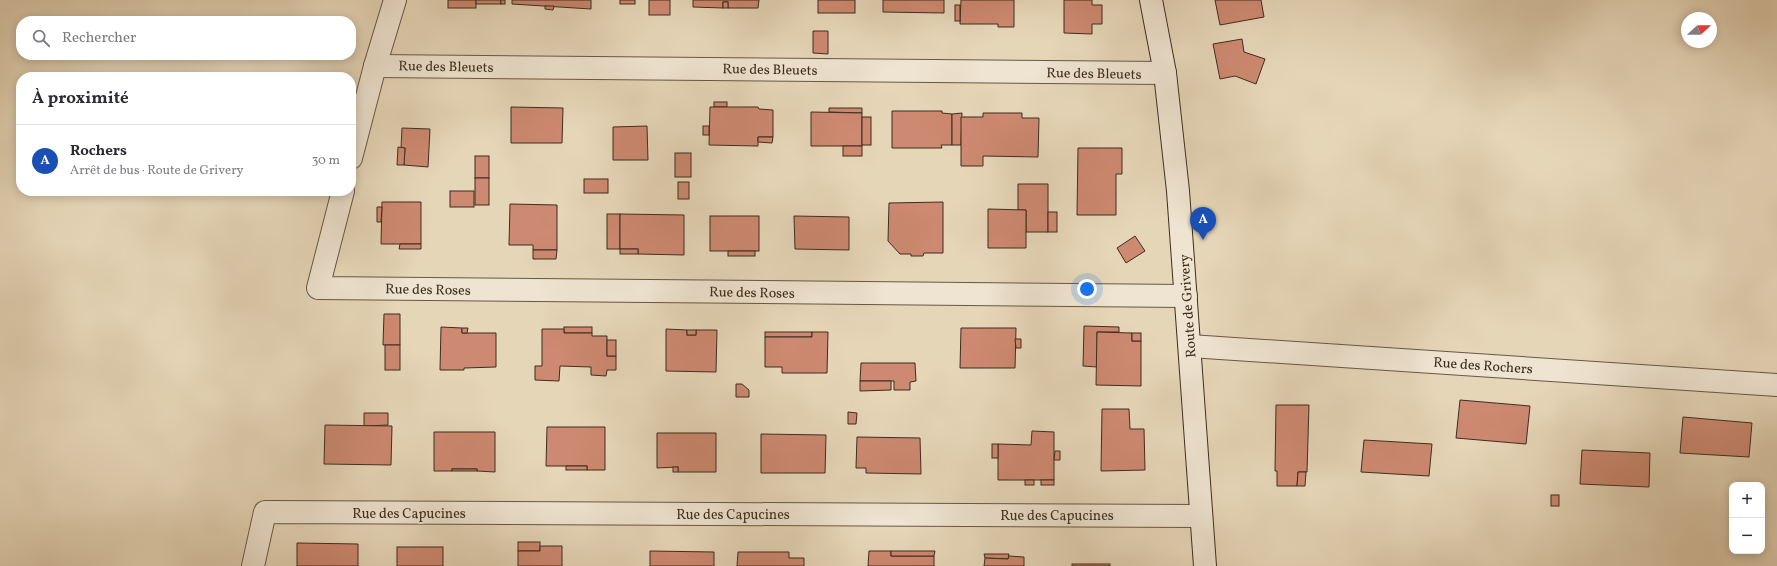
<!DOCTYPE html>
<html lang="fr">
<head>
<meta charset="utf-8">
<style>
	body { margin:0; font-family:Vollkorn,serif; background:#f2f2f3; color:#2b2b33 }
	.controls { position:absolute; right:12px; bottom:12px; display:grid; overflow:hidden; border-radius:8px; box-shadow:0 2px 10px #0003 }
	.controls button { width:36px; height:36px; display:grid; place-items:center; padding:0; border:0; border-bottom:1px solid #e1e1e2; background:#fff; color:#2b2b33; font:20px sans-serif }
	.compass { position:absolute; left:1681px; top:12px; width:36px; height:36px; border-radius:50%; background:#fff; box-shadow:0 2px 10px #0003; rotate:69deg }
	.you { position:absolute; left:1087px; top:289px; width:14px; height:14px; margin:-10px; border:3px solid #fff; border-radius:50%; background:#1a73e8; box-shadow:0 0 0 6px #1a73e833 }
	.badge { display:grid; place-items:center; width:26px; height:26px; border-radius:50%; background:#8f2418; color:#fff; font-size:13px; font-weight:700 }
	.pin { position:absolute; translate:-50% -33px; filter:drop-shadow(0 1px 2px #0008) }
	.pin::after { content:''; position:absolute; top:21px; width:14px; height:12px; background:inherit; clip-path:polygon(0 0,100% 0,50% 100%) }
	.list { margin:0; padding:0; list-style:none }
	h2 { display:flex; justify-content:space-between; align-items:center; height:52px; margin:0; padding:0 16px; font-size:17px }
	h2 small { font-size:13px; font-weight:400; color:#7c7c81 }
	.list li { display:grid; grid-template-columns:26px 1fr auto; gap:12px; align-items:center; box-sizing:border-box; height:72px; padding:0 16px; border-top:1px solid #e1e1e2 }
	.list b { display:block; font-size:15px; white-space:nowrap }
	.list p { margin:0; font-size:13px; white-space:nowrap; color:#7c7c81 }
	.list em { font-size:13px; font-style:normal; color:#7c7c81 }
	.icon { flex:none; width:22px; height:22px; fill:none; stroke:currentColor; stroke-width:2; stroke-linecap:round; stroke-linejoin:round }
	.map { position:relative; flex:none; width:1777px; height:566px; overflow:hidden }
	.search { position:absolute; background:#fff; box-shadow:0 2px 10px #0003; left:16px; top:16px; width:340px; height:44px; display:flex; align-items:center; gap:10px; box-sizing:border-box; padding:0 14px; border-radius:16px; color:#7c7c81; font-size:15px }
	.panel { position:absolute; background:#fff; box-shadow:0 2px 10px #0003; left:16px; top:72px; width:340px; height:124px; border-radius:16px }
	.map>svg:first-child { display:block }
</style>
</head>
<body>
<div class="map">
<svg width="1777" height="566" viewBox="0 0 1777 566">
	<rect width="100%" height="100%" fill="#e6d6b8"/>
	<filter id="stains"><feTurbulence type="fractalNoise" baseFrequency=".005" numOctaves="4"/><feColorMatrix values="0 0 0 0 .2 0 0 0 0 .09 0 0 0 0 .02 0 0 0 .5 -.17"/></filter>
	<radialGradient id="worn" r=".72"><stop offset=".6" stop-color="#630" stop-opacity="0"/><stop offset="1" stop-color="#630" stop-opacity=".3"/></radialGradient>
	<!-- building -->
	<g fill="#cd8971" stroke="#3e2d1d">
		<rect x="448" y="0" width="28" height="8"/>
		<rect x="476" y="0" width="25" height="4"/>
		<rect x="501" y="0" width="4" height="4"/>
		<path d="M512 0H591V9L512 4Z"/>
		<rect x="620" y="0" width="15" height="4"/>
		<rect x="649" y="0" width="21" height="15"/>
		<path d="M693 0H759L758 8H728V2H723V8L693 7Z"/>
		<rect x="818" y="0" width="37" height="13"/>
		<path d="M883 0H944V13L883 12Z"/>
		<path d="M961 0H1014V27H998V24H960Z"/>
		<path d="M1064 0H1092V5H1102V24H1092V34L1064 33Z"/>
		<path d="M1215 0H1261L1264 17 1220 25Z"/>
		<rect x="723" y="2" width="5" height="6"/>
		<rect x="955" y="5" width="5" height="16"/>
		<path d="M545 6H554L553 10 545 9Z"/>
		<path d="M813 31H828V54L813 53Z"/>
		<path d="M1242 39 1244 52 1265 59 1256 84 1235 76 1220 79 1213 44Z"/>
		<rect x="714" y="102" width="13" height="5"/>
		<path d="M511 107 563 108 562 143H511Z"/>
		<path d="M710 107H758L759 109 773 110V137H758V146L709 145Z"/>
		<path d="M829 108H862V113L829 112Z"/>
		<path d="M892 111H942V113L952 114V145H941L942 148H892Z"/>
		<path d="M811 112 862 113V146H811Z"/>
		<path d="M962 113 961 145H952V114Z"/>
		<path d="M983 113H1022V118H1039L1038 157 983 156V166H961V117H983Z"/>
		<rect x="862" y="117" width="9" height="28"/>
		<path d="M647 126 648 160H613V127Z"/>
		<rect x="703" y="126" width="6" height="9"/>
		<path d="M402 128 430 129 428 167 404 165 405 148H401Z"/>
		<path d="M758 137H773L772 143 758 142Z"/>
		<rect x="843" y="146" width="19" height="10"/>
		<path d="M398 147 405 148 404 165H397Z"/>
		<path d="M1078 148H1122V174H1116V215H1077Z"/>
		<rect x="675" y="153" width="16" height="24"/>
		<rect x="475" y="156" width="14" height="22"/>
		<rect x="475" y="178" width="14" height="27"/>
		<rect x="584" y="179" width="24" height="14"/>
		<rect x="678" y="182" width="11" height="17"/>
		<path d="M1018 184H1048V232H1026V210H1018Z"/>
		<rect x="450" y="191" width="24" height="16"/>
		<path d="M382 202H421V244H381Z"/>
		<path d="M943 202V253H924L923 256H911V254H900L888 241 889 203Z"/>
		<path d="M510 204 557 205V250H533V245H509Z"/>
		<path d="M377 207H382L381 222H377Z"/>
		<path d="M988 209 1026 210V248H988Z"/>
		<rect x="1048" y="212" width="9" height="20"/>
		<rect x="607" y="214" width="13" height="35"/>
		<path d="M620 214 684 215V255L638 254V249H620Z"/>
		<rect x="710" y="216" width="49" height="35"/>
		<path d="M794 216 849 217V250L795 249Z"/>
		<path d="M1135 236 1145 251 1126 263 1117 248Z"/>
		<path d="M400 244H421V249H399Z"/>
		<rect x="620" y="249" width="18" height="5"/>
		<path d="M533 250H557L556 259H533Z"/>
		<rect x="728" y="251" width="27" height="5"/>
		<path d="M384 314H400V345H383Z"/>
		<path d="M1084 326 1119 327V332H1097V367L1083 366Z"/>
		<path d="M441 327 462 328V333H496V367L464 368V370H440Z"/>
		<rect x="564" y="327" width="28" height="6"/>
		<path d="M462 328H468L467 333H462Z"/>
		<path d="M961 328H1016L1015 368H960Z"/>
		<path d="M542 329H564V333H592V336H607V356H616V370H607L606 376 591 375V367L560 366 559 381 535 380V366H542Z"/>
		<path d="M666 329 687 330V335H696V330H717L716 372 666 371Z"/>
		<rect x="687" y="330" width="9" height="5"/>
		<rect x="765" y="332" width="47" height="5"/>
		<path d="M812 332H828L827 373H782V367H765V337H812Z"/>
		<path d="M1097 332 1132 333V341H1141V386L1096 385Z"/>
		<rect x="1132" y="333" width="9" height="8"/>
		<path d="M1015 339H1021V348H1016Z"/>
		<rect x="607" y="340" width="9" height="16"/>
		<rect x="385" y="345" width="15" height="25"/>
		<path d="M861 363H915L916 381 910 382V390H894V381H860Z"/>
		<path d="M860 381H891V390L860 391Z"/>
		<path d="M736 384H742L749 390V397H736Z"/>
		<path d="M1460 400 1530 406 1526 444 1456 438Z"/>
		<path d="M1276 405H1309L1307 472H1298L1297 486H1277V471H1275Z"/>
		<path d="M1102 409H1129L1130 429H1144L1145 470 1101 471Z"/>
		<path d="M848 412 857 413 856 424H848Z"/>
		<path d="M364 413H388V425L364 426Z"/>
		<path d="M1683 417 1752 423 1749 457 1680 453Z"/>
		<path d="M325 425 392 426 391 465 324 464Z"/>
		<path d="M547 427H605V470H587V466H546Z"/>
		<path d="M1032 431 1054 432V480H998V444L1031 445Z"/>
		<path d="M434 432H495V472L477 471V469H452V471H434Z"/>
		<path d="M657 433H716V472H678V467L657 468Z"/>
		<path d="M761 434 826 435 825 473H761Z"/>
		<path d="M857 437 920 438 921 474 866 473V468H856Z"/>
		<path d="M1364 440 1432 444 1429 476 1361 472Z"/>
		<rect x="992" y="444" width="6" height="14"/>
		<path d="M1582 450 1650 453 1649 487 1580 484Z"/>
		<path d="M1055 451H1060V460H1054Z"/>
		<rect x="566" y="466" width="21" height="4"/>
		<rect x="673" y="467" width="5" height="5"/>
		<rect x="452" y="469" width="25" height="2"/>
		<path d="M1298 472H1306L1305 486H1297Z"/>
		<rect x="1025" y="480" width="9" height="5"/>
		<rect x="1041" y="480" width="13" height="5"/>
		<rect x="1551" y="495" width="8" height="11"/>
		<rect x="518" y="542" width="22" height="9"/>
		<path d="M297 543 358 544V566H297Z"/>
		<path d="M540 546H562V566H518V551H540Z"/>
		<rect x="397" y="547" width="46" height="19"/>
		<path d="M650 551 714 552V566H650Z"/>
		<path d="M869 551H891V556H934V566H868Z"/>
		<path d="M891 551H935L934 556H891Z"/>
		<path d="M738 552H789V558H804V566H737Z"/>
		<path d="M984 554H1009L1008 559 985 558Z"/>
		<path d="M1009 556 1024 557V566H984L985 558 1008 559Z"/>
		<rect x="1072" y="564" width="38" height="2"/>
	</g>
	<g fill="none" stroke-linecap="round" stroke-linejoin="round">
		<defs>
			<g id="street">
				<path d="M375 66 1165 73"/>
				<path d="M351 158 375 66 395 0"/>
				<path d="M343 191 318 288 1186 296"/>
				<path d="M1190 346 1777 385"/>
				<path d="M253 566 265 512 1201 516"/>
			</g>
			<path id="secondary" d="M1151 0 1165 73 1178 191 1205 566"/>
		</defs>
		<!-- street casing -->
		<use href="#street" stroke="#685744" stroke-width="24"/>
		<!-- secondary casing -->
		<use href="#secondary" stroke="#3e2d1d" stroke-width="24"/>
		<!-- street -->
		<use href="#street" stroke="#efe4d1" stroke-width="22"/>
		<!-- secondary -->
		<use href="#secondary" stroke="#efe4d1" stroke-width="22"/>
	</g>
	<g text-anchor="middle" stroke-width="3.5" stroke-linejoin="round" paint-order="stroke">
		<!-- street labels -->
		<g font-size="14" fill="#3e2d1d" stroke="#efe4d1">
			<text transform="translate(446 66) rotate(1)" y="5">Rue des Bleuets</text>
			<text transform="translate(770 69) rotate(1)" y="5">Rue des Bleuets</text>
			<text transform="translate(1094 73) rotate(1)" y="5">Rue des Bleuets</text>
			<text transform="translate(428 289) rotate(1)" y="5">Rue des Roses</text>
			<text transform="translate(752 292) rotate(1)" y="5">Rue des Roses</text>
			<text transform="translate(1187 306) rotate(-94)" y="5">Route de Grivery</text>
			<text transform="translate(1483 365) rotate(4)" y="5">Rue des Rochers</text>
			<text x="409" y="518">Rue des Capucines</text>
			<text x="733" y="519">Rue des Capucines</text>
			<text x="1057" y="520">Rue des Capucines</text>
		</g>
	</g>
	<rect width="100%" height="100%" filter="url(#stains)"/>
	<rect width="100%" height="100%" fill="url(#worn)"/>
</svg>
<div class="controls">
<button>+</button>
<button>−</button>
</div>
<svg class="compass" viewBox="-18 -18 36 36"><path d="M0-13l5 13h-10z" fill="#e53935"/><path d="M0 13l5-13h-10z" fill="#7c7c81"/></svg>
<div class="you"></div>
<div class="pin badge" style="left:1203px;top:240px;background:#1a4fb4">A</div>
<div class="search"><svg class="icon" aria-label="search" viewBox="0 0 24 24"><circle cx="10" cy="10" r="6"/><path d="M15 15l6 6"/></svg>Rechercher</div>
<section class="panel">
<h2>À proximité<small></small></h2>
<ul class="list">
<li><span class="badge" style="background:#1a4fb4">A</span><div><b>Rochers</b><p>Arrêt de bus · Route de Grivery</p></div><em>30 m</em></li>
</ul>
</section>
</div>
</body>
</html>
